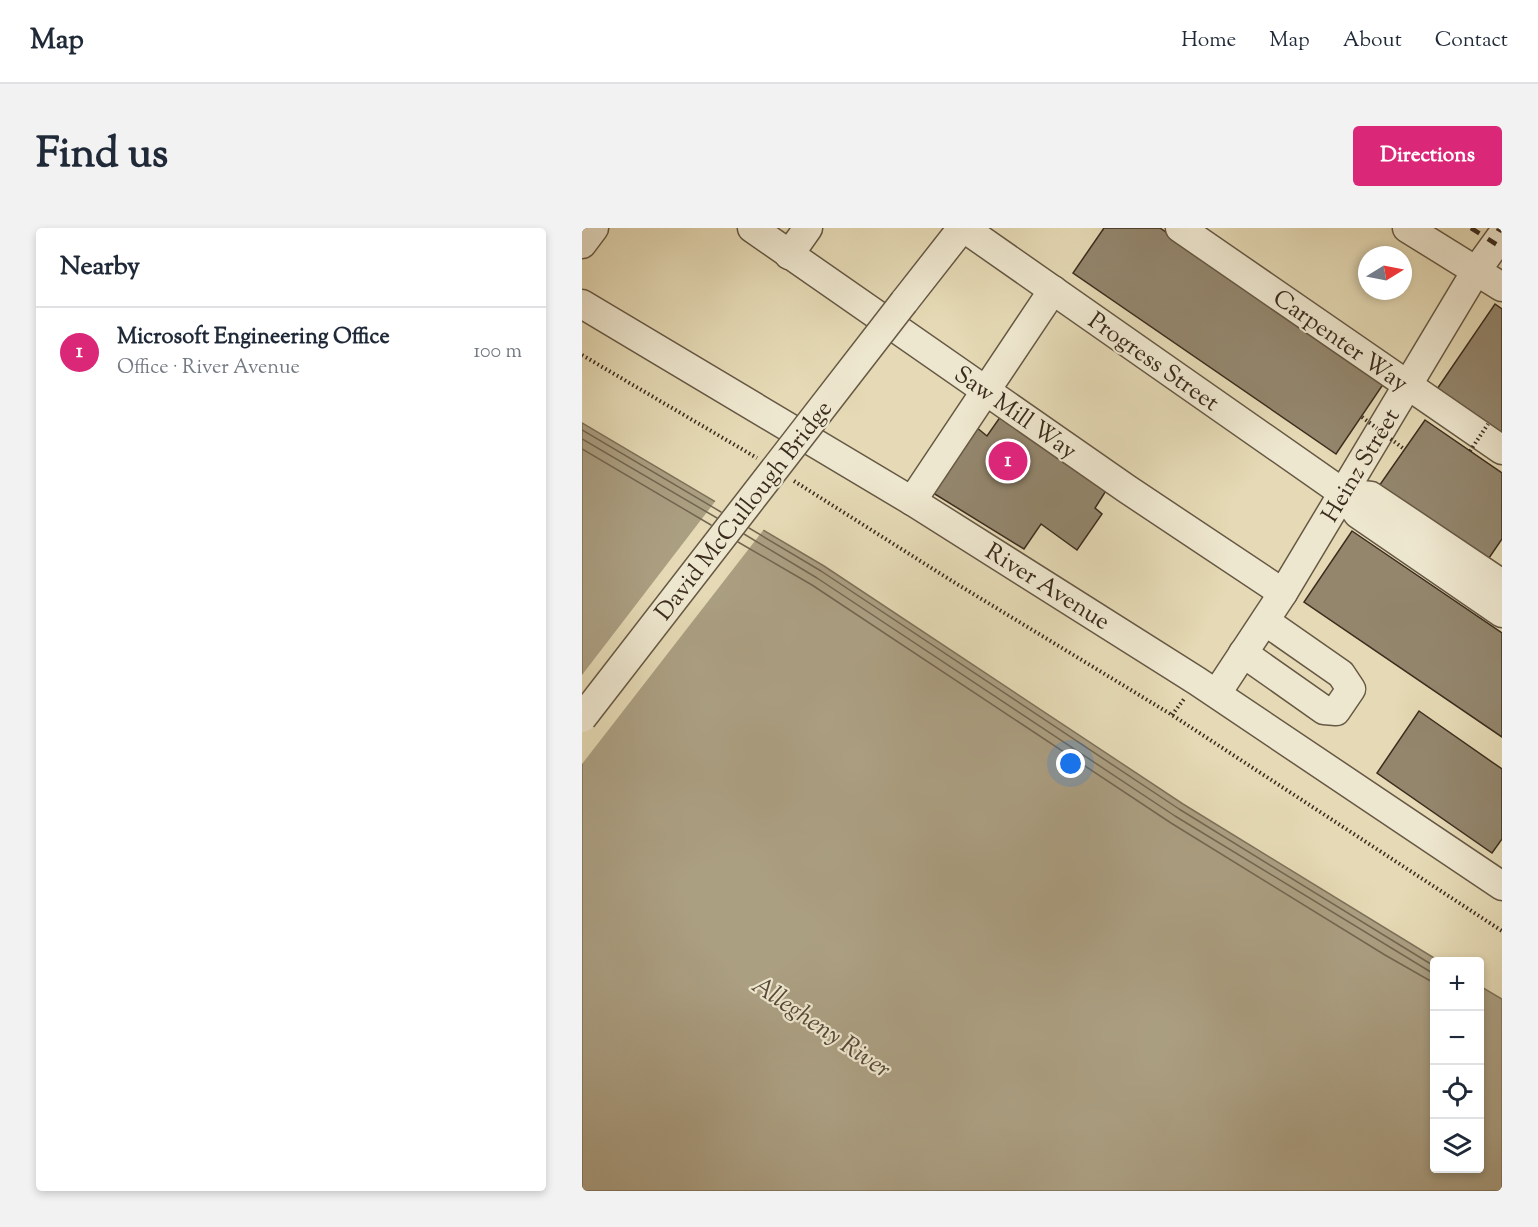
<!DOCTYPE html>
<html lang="en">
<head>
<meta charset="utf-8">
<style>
	body { margin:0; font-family:"Sorts Mill Goudy",serif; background:#f2f2f3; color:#1f2937 }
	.controls { position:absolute; right:18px; bottom:18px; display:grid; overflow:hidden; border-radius:6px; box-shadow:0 3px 9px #0003 }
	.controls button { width:54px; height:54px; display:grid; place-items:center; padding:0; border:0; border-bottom:2px solid #e0e1e3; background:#fff; color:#1f2937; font:30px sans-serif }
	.compass { position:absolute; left:776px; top:18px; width:54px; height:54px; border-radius:50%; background:#fff; box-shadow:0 3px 9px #0003; rotate:80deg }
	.you { position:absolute; left:489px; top:536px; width:21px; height:21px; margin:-15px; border:4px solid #fff; border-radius:50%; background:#1a73e8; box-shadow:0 0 0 9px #1a73e833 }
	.badge { display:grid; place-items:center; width:39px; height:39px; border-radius:50%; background:#db2777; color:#fff; font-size:20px; font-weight:700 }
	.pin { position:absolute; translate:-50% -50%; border:3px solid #fff; box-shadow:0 2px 6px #0006 }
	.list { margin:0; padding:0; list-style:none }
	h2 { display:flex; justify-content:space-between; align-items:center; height:78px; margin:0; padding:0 24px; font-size:26px }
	h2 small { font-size:20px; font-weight:400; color:#747a83 }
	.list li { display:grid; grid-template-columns:39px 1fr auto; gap:18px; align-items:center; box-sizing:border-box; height:90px; padding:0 24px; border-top:2px solid #e0e1e3 }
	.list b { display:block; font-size:22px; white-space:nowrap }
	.list p { margin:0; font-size:20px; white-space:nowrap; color:#747a83 }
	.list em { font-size:20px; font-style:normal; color:#747a83 }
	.icon { flex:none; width:33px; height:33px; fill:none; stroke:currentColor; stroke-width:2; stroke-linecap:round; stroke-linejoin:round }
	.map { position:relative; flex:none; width:920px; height:963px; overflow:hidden; border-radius:6px }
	header { display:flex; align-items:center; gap:36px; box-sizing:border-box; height:84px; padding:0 30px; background:#fff; border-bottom:2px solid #e0e1e3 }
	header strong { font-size:28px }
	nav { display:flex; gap:33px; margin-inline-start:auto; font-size:21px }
	.intro { display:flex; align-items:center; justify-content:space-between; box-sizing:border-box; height:144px; padding:0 36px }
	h1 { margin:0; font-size:42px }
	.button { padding:15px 27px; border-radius:6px; background:#db2777; color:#fff; font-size:21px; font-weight:700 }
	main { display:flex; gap:36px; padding:0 36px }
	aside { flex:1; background:#fff; border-radius:6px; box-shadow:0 3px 9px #0003 }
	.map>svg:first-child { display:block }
</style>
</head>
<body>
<header>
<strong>Map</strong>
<nav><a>Home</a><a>Map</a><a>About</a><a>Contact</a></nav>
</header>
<div class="intro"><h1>Find us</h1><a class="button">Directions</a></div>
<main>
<aside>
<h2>Nearby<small></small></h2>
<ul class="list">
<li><span class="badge">1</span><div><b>Microsoft Engineering Office</b><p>Office · River Avenue</p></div><em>100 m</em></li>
</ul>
</aside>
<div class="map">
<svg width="920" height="963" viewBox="0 0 920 963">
	<rect width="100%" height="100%" fill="#e5dab5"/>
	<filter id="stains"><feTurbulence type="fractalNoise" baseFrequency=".00333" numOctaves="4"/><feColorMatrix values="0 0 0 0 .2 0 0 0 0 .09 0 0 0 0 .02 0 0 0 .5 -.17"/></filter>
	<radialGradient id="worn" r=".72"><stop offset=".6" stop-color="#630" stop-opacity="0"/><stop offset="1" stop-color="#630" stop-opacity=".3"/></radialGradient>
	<!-- water -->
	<path fill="#ab9f82" stroke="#7e715a" stroke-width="1.5" d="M0 195 242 338 601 576 857 733 852 734V940H897L898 758 920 771V963H0Z"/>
	<!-- pier -->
	<path fill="#e5dab5" d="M135 271 183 300 0 536V447Z"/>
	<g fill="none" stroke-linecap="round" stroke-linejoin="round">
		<!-- shore -->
		<g stroke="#736650" stroke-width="1.5">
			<path d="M0 202 139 284"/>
			<path d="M0 211 135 290"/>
			<path d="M0 221 129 297"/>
			<path d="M167 300 239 343 597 581 852 738"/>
			<path d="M162 306 235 350 593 588 852 746"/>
			<path d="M156 314 230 357 589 595 803 727 852 755"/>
		</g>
	</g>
	<!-- building -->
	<g fill="#93866d" stroke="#3b2c1e" stroke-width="1.5">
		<path d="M522 0H578L802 155 754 226 491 45Z"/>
		<path d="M913 76 920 81V205L855 161Z"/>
		<path d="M421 185 527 258 513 280 520 286 495 322 459 296 442 321 343 260 388 194 405 208Z"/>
		<path d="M843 192 920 245V311L905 333 797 258Z"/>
		<path d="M770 303 920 405V509L722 374Z"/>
		<path d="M837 483 920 541V611L910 625 795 545Z"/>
	</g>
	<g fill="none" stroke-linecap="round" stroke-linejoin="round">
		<defs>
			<g id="minor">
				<path d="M170 0 545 261 701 365"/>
				<path d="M382 0 761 265 776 286 920 385"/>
				<path d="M598 0 920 222"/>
				<path d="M825 0 920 59"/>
				<path d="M0 16 12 0"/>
				<path d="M207 27 226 0"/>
				<path d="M322 74 380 0"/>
				<path d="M0 76 330 273 615 453 920 658"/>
				<path d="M761 265 789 268 920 356"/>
				<path d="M330 273 471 62"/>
				<path d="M661 425 742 482 754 483 769 461 759 446 683 393"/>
				<path d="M635 465 701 365 894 43 920 7"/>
			</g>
		</defs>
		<!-- minor casing -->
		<use href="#minor" stroke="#665844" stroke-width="31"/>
		<!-- path -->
		<g stroke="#3b2c1e" stroke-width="4" stroke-dasharray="1.5 3" stroke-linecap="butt">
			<path d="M0 127 175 230"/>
			<path d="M212 253 370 353 590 487 920 703"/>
			<path d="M590 487 602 471"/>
		</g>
		<!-- minor -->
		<use href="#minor" stroke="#eee7cf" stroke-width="28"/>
		<!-- rail -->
		<g stroke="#3b2c1e" stroke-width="4.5" stroke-dasharray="10 10" stroke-linecap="butt">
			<path d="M889 0 920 20"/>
			<path d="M915 0 920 3"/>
		</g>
		<defs>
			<path id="minor-bridge" d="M0 490 322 74"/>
		</defs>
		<!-- minor-bridge casing -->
		<use href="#minor-bridge" stroke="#665844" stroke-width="31" stroke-linecap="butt"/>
		<!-- path-bridge -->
		<g stroke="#3b2c1e" stroke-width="4" stroke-dasharray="1.5 3" stroke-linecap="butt">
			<path d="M780 189 822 221"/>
			<path d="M888 223 906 196"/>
		</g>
		<!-- minor-bridge -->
		<use href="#minor-bridge" stroke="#eee7cf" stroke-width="28"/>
	</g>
	<g text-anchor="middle" stroke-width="4.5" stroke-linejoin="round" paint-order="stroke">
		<!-- street labels -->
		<g font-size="24" fill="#3b2c1e" stroke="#eee7cf">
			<text transform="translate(759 112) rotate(35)" y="8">Carpenter Way</text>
			<text transform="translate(572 133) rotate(35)" y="8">Progress Street</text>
			<text transform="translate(434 184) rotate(35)" y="8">Saw Mill Way</text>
			<text transform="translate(778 237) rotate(-59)" y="8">Heinz Street</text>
			<text transform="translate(161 282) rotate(-52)" y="8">David McCullough Bridge</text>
			<text transform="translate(466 358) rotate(32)" y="8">River Avenue</text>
		</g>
		<!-- water labels -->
		<g font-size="26" font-style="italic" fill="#574937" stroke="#eee7cf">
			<text transform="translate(240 798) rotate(34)" y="9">Allegheny River</text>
		</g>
	</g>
	<rect width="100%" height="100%" filter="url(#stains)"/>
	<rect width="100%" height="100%" fill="url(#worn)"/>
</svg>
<div class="controls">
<button>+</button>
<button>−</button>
<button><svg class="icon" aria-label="locate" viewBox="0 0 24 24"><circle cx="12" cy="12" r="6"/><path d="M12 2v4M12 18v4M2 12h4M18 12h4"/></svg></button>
<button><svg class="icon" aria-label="layers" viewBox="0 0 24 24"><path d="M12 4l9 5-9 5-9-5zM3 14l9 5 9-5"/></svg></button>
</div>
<svg class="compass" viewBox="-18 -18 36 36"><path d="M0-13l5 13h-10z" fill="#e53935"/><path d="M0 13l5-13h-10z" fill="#747a83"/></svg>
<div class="you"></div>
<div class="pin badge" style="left:426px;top:233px">1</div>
</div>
</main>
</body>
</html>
